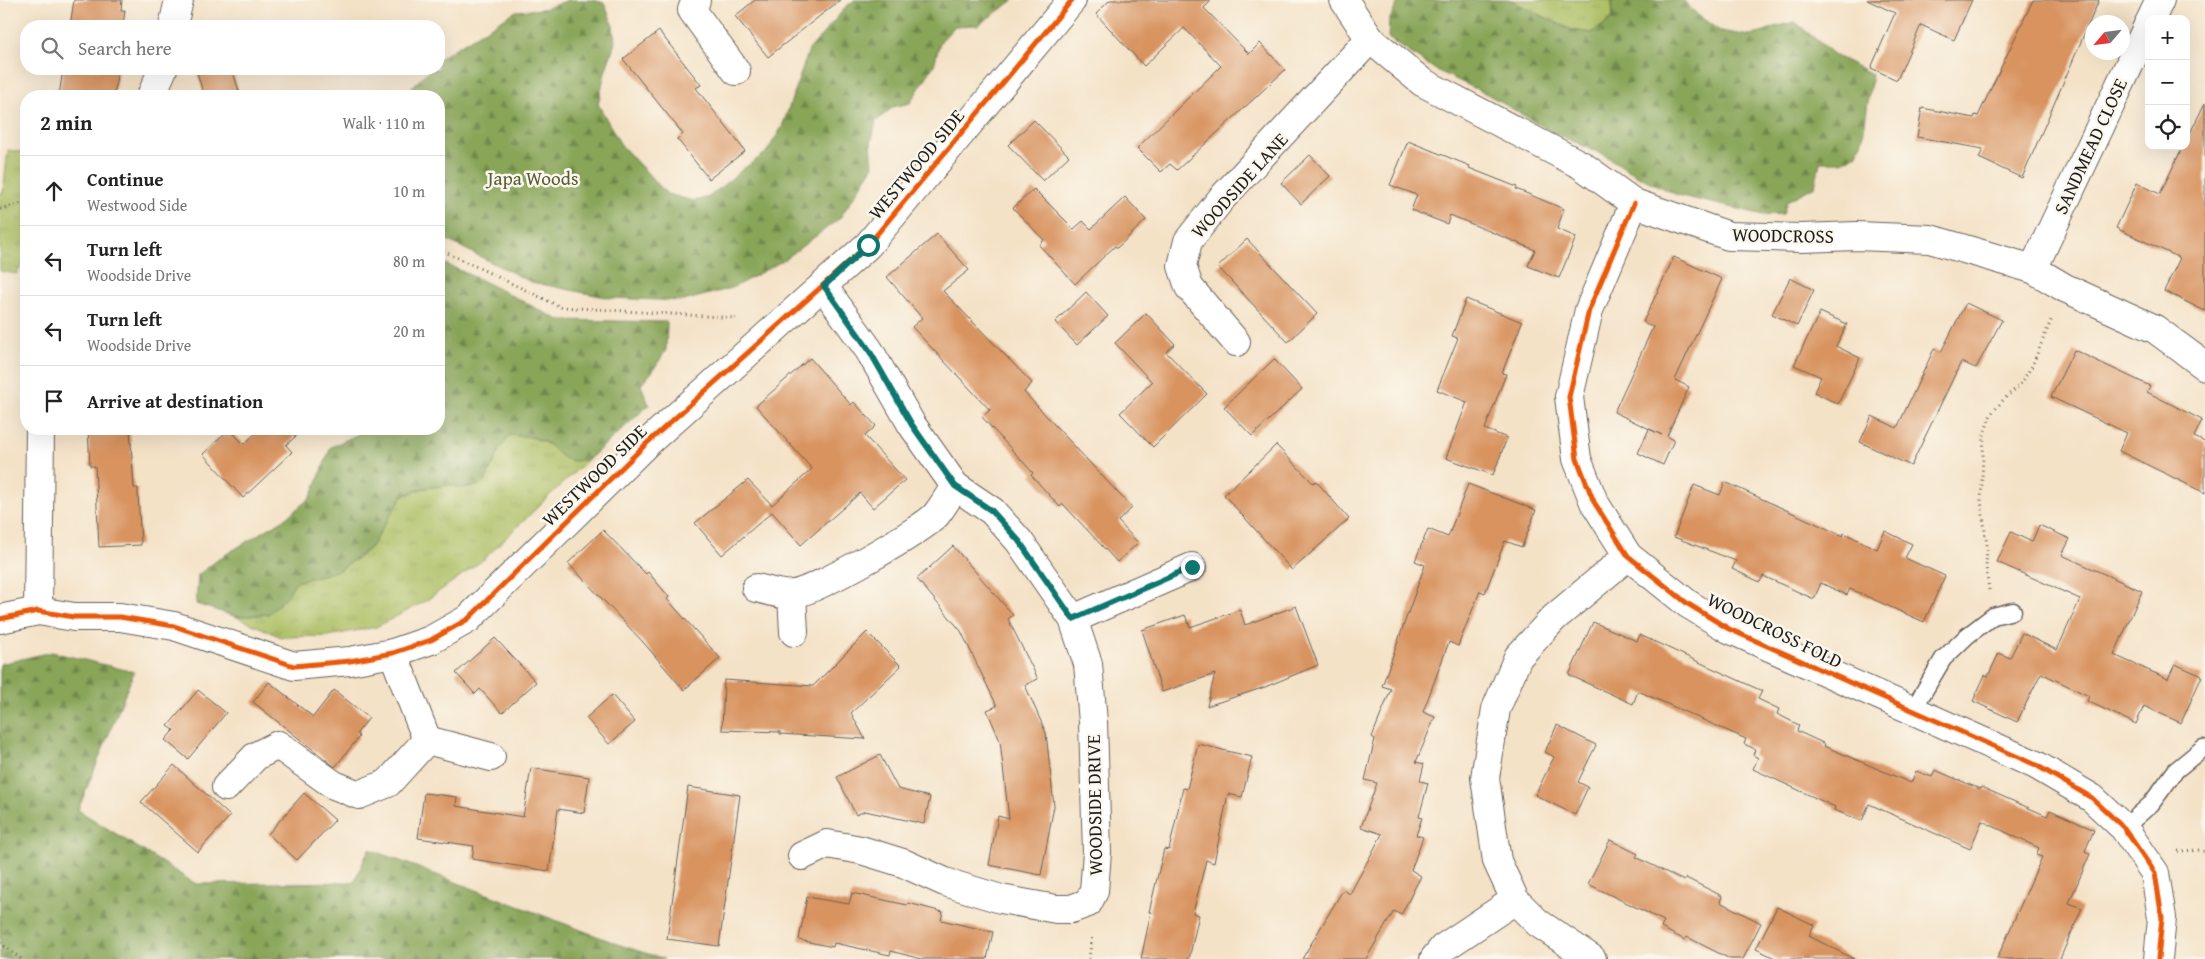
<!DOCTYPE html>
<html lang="en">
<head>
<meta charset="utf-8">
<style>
	body { margin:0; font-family:"Gentium Book Plus",serif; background:#f2f2f2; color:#222 }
	.controls { position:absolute; right:15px; top:15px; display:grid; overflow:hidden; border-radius:10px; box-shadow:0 5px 20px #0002 }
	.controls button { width:45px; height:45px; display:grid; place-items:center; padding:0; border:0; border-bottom:1px solid #e0e0e0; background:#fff; color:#222; font:25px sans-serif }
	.compass { position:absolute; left:2085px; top:15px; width:45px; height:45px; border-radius:50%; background:#fff; box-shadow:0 5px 20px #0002; rotate:242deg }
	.stop { position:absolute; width:15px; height:15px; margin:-11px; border:4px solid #0f766e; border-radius:50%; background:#fff }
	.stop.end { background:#0f766e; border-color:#fff; box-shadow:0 1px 5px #0008 }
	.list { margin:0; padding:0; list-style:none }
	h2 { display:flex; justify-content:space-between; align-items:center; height:65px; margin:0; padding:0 20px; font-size:21px }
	h2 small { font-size:16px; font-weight:400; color:#767676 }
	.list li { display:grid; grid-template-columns:32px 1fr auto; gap:15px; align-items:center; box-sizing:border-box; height:70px; padding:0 20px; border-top:1px solid #e0e0e0 }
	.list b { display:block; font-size:19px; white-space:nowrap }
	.list p { margin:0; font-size:16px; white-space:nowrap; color:#767676 }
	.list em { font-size:16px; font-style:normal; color:#767676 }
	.icon { flex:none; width:28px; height:28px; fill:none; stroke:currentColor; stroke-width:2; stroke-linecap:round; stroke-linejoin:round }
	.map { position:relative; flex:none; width:2205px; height:959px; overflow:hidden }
	.search { position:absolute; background:#fff; box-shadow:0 5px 20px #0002; left:20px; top:20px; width:425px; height:55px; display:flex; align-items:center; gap:12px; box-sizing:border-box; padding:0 18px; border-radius:20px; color:#767676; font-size:19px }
	.panel { position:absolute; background:#fff; box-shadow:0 5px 20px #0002; left:20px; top:90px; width:425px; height:345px; border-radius:20px }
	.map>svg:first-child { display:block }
</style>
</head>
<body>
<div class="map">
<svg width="2205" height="959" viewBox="0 0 2205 959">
	<defs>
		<pattern id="grass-tufts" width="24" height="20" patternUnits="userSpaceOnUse" patternTransform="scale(1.25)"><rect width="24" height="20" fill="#abbe62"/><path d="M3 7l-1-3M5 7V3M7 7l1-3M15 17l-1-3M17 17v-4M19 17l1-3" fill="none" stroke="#93a354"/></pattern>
		<pattern id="forest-firs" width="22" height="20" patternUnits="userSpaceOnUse" patternTransform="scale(1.25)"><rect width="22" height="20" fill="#88a558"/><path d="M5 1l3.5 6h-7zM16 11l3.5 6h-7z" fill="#6e8648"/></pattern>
	</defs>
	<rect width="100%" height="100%" fill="#fbf7ec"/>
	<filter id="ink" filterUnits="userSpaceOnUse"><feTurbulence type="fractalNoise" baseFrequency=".02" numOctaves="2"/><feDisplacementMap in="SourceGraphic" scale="10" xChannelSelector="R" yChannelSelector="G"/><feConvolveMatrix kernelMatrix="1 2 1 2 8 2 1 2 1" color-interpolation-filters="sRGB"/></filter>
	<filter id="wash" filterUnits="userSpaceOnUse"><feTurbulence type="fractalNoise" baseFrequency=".0096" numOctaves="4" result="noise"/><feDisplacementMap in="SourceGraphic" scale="20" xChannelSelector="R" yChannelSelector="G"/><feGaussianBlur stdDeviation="1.12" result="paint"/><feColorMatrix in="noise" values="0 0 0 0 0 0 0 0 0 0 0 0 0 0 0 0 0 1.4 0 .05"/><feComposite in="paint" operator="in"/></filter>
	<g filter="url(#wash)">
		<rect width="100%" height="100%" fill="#f4e2c7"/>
		<!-- grass -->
		<g fill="url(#grass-tufts)" stroke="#646d3f">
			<path d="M1510 0H1612L1613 18 1592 33 1571 30Z"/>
			<path d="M8 150 26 153V261L16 274 0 271V193H3Z"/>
			<path d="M510 435C522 436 534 436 545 443 565 454 561 462 588 460L552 493 483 560 424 602 376 627 328 636 281 637 237 617 269 614 287 595 296 582 357 559 371 547 402 496 424 488 453 485 461 488 493 465 500 448Z"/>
		</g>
		<!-- forest -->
		<g fill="url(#forest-firs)" stroke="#52603a">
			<path d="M569 0H593L604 3 613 25 615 43 605 72 598 104 621 145 667 194 694 201 709 197 743 169 766 153 782 127 809 50 847 6 855 0H1014L978 25 955 26 940 42 934 65 910 103 893 107 876 121 871 143 873 167 840 218 784 260 732 288 683 301 610 298 531 282 439 236V96H403L430 69H439V60L441 57 516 11 543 9Z"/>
			<path d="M1399 0H1510L1571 30 1592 33 1613 18 1612 0H1683L1699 16 1720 31 1751 36 1775 27 1795 22 1836 56 1872 74 1863 137 1857 154 1842 162H1820L1815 186 1787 201 1783 214 1764 215 1677 195 1638 176 1604 155 1552 132 1487 94 1436 70 1388 38 1389 21Z"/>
			<path d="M439 261 483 281 559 320 667 322 666 350 652 372 641 385 649 405 588 460 573 461 563 458 547 443 532 437 510 435 500 448 486 480 477 486 461 488 453 485 424 488 402 496 371 547 340 570 296 582 287 595 269 614 237 617 196 604 198 575 220 558 286 518 311 497 331 447 369 429H439Z"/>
			<path d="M52 652 134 672 78 810 196 884 354 882 369 849 623 946 664 959H0V664Z"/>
		</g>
		<g id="blocks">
			<!-- building -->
			<g fill="#d8935e">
				<path d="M74 0H122L121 10H125L123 26H70Z"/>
				<path d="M755 0H840L768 57 735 16Z"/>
				<path d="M1110 0H1212L1204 8 1249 54 1260 43 1285 70 1177 170 1170 164 1161 172 1137 148 1221 66 1184 28 1144 66 1096 14Z"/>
				<path d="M1867 0H1972L1954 40 1921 25 1897 80 1871 68 1895 13Z"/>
				<path d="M2033 0H2099L2022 178 1979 158 1983 149 1917 137 1922 108 1974 118 1975 115 1978 116Z"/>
				<path d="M659 31 701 85 696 88 745 151 709 179 677 139 683 134 623 59Z"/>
				<path d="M63 69H118L114 96H59Z"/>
				<path d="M196 69H232L239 91 224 96H204Z"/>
				<path d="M2205 103V311L2164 291 2180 258 2116 228 2137 183 2160 194 2183 146H2186V141Z"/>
				<path d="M1034 120 1069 156 1043 181 1008 145Z"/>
				<path d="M1408 141 1470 166 1469 168 1517 187 1516 189 1564 209 1557 229 1576 237 1559 278 1528 266 1535 250 1450 215 1447 224 1411 210 1417 195 1390 185Z"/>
				<path d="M1310 155 1330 176 1301 204 1281 183Z"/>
				<path d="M1034 189 1074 229 1083 221 1091 229 1125 197 1146 220 1117 248 1115 246 1075 284 1039 245 1044 240 1013 208Z"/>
				<path d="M937 234 969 270 943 291 1032 383 1024 392 1132 508 1118 521 1138 543 1117 562 1063 504 1060 507 1031 475 1033 473 982 417 990 410 912 327 922 318 887 277Z"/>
				<path d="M1247 239 1317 314 1288 342 1218 267Z"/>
				<path d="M1674 257 1722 279 1675 380 1689 387 1667 436 1674 440 1663 465 1638 453 1649 429 1662 435 1614 412 1653 327 1643 322Z"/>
				<path d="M1790 278 1814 290 1797 326 1772 314Z"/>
				<path d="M1086 292 1108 316 1077 345 1055 322Z"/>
				<path d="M1466 299 1522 322 1502 373 1506 374 1485 429 1507 438 1493 475 1446 458 1467 402 1437 390 1458 338 1452 336Z"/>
				<path d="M1966 303 2002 320 1976 368 1961 362 1911 466 1860 442 1872 416 1897 428 1934 349 1941 352Z"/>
				<path d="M1820 312 1847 324 1836 346 1860 358 1838 404 1814 392 1821 377 1794 365Z"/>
				<path d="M1146 313 1175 344 1166 352 1207 394 1153 447 1120 413 1152 382 1115 343Z"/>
				<path d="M2074 350 2150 386 2147 392 2202 420 2194 437 2205 442V493L2119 451 2127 433 2051 397Z"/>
				<path d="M810 358 851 405 854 402 876 426 865 436 905 480 873 508 860 493 801 545 772 512 722 555 695 523 748 480 772 505 812 469 756 406Z"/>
				<path d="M1274 359 1302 389 1252 436 1224 407Z"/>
				<path d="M88 429H130L134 488H138V494L141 545 99 547 95 466H90Z"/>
				<path d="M229 429 244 444 260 429H304L286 445 292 452 243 498 203 454Z"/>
				<path d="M1276 445 1313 483 1316 481 1349 519 1292 570 1224 495Z"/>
				<path d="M1725 482 1843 536 1844 533 1877 549 1885 531 1912 544 1905 558 1945 576 1924 622 1850 589 1847 595 1821 583 1814 599 1763 576 1760 582 1732 569 1736 561 1674 537 1694 485 1720 495Z"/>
				<path d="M1468 484 1536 510 1522 547 1505 541 1485 593 1480 591 1458 646 1449 642 1423 712 1435 717 1416 762 1424 764 1420 781 1428 783 1419 817 1422 818 1416 835 1423 837 1411 870 1421 876 1401 915 1394 911 1366 959H1302L1343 890 1350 894 1382 834 1361 827 1377 783 1365 780 1375 739 1372 737 1391 689 1382 686 1425 565 1415 561 1428 529 1448 537Z"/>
				<path d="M2039 525 2070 539 2062 555 2142 591 2114 655 2168 679 2175 664 2202 676 2181 723 2144 706 2136 724 2087 701 2089 696 2041 673 2017 722 1973 701 1985 675 1988 676 1999 653 2010 658 2022 633 2057 650 2080 599 1997 562 2011 532 2032 542Z"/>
				<path d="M603 530 646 574 648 572 669 597 667 599 720 658 684 690 643 642 568 563Z"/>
				<path d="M953 546 1013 615 1008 619 1038 679 1025 685 1046 733 1054 806 1041 875 989 865 998 816 1009 819 1000 741 987 710 997 706 961 631 917 579Z"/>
				<path d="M1296 606 1318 665 1265 687 1207 706 1215 674 1162 692 1142 630 1185 615 1190 627 1240 610 1245 625Z"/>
				<path d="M1593 622 1637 641 1640 635 1762 691 1758 699 1779 709 1777 714 1799 725 1797 731 1825 744 1824 746 1911 783 1916 771 1932 777 1935 770 1980 789 1981 787 2047 816 2050 810 2094 830 2085 851 2090 854 2069 903 2082 908 2060 959H1997L2042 857 2036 855 2039 848 1982 821 1970 849 1869 804 1862 821 1834 810 1835 807 1753 769 1758 758 1753 755 1755 749 1744 744 1746 739 1638 691 1633 704 1569 675Z"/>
				<path d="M867 632 901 666 851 713 865 739 780 734V732L722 730 724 680 813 686Z"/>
				<path d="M495 638 536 682 502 713 480 689 475 694 456 673Z"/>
				<path d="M269 682 313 717 334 690 369 718 357 733 359 737 335 767 253 702Z"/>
				<path d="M198 690 226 713 188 759 165 740 174 730 168 726Z"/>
				<path d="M612 695 635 722 609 744 586 718Z"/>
				<path d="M1557 725 1596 745 1578 782 1588 787 1575 815 1535 795 1554 757 1545 752Z"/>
				<path d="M1198 744 1252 757 1242 797 1228 794 1214 863 1206 860 1193 913 1199 915 1189 959H1141L1151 912H1149L1164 849 1169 850 1183 788 1187 789Z"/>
				<path d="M880 755 898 789 930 797 924 824 865 811 856 815 837 777Z"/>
				<path d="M174 765 230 816 198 852 141 802Z"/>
				<path d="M531 768 589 777 584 813 558 809 549 871 472 859 474 846 418 838 424 793 457 797 456 806 523 817Z"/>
				<path d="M688 787 740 795 719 946 667 939Z"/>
				<path d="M304 793 335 820 297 860 268 834Z"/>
				<path d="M1610 840 1638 854 1636 857 1684 881 1686 878 1722 896 1720 902 1761 923 1743 959H1730L1687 937 1685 940 1661 928 1664 921 1588 884Z"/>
				<path d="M852 893 907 905 908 903 943 912 941 920 993 932 987 959H921L891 951 890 955 834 943 833 947 799 940 807 897 849 904Z"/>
				<path d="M1777 907 1814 925 1809 936 1854 959H1777L1756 949Z"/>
			</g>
		</g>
	</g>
	<g filter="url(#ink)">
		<use href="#blocks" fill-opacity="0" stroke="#686158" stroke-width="1"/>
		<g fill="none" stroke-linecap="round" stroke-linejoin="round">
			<defs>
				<g id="service">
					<path d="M1913 710 1943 659 1967 636 1993 616 2013 611"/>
					<path d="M2124 828 2151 804 2176 770 2203 748"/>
				</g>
				<g id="minor">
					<path d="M696 0 692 10 736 71"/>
					<path d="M1344 0 1370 39 1422 82 1581 165 1634 203 1729 236 1801 238 1857 236 1930 239 2033 269 2065 288 2155 329 2205 366"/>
					<path d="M2151 19 2160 0"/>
					<path d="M173 26 179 0"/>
					<path d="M151 96 163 69"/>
					<path d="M1634 203 1589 310 1569 397 1577 459 1594 502 1628 556 1688 604 1729 629 2036 765 2092 798 2124 828 2155 873 2162 918 2158 959"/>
					<path d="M2033 269 2149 23"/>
					<path d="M1236 342 1189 287 1182 266 1188 241 1222 198 1370 39"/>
					<path d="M756 588C767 590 782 596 793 594 814 592 921 531 936 515 943 506 949 496 955 486"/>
					<path d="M792 595 794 632"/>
					<path d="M38 611 40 429"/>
					<path d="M0 619 38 611 74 617H120L174 626 294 666 350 661 393 653 431 640 468 619 646 444 868 245 1072 0"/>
					<path d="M1073 619 1192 567"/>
					<path d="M427 740 491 757"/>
					<path d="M226 787 256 756 278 745 334 785 359 795 388 783 427 740 393 653"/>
					<path d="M802 856 827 844 861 850 903 863 945 882 1001 899 1056 909H1071L1088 903 1094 891 1097 852 1093 722 1088 664 1073 619 1019 541 992 511 955 486 912 425 869 350 823 286"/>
					<path d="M1434 959 1443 948 1515 900"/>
					<path d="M1592 959 1538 923 1515 900 1497 861 1485 778 1496 709 1518 657 1554 618 1628 556"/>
				</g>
			</defs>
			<!-- service casing -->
			<use href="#service" stroke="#686158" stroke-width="19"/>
			<!-- minor casing -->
			<use href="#minor" stroke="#686158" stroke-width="30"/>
			<!-- path -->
			<g stroke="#686158" stroke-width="3" stroke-dasharray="1 4" stroke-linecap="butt">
				<path d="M0 209 26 202"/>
				<path d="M439 249 561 307 736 318"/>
				<path d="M1989 590 1986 567 1987 546 1981 501 1984 434 1991 414 2005 398 2020 385 2032 366 2052 318"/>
				<path d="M2178 851 2200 850 2205 852"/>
				<path d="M0 943 21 959"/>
				<path d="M1089 959 1092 935"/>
			</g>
			<!-- service -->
			<use href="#service" stroke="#fff" stroke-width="16"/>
			<!-- minor -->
			<use href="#minor" stroke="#fff" stroke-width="28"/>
			<defs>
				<g id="cycleway">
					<path d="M1634 203 1589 310 1569 397 1577 459 1594 502 1628 556 1688 604 1729 629 2036 765 2092 798 2124 828 2155 873 2162 918 2158 959"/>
					<path d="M0 619 38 611 74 617H120L174 626 294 666 350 661 393 653 431 640 468 619 646 444 868 245 1072 0"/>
				</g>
			</defs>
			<!-- cycleway casing -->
			<use href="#cycleway" stroke="#fbf7ec" stroke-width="8"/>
			<!-- cycleway -->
			<use href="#cycleway" stroke="#e8590c" stroke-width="5"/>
		</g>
	</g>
	<g fill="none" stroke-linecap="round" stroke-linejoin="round" filter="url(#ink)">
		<!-- route -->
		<path stroke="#0f766e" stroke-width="6" d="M868 245 824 286 869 350 912 425 955 486 992 511 1019 541 1073 619 1192 567"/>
	</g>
	<g text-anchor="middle" stroke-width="5" stroke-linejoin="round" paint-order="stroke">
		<!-- street labels -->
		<g font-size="19" fill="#1c1c1c" stroke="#fbf7ec">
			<text transform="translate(2090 146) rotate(-65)" y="7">SANDMEAD CLOSE</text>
			<text transform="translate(916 164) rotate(-50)" y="7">WESTWOOD SIDE</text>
			<text transform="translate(1239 185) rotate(-48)" y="7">WOODSIDE LANE</text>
			<text transform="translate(1783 235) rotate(1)" y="7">WOODCROSS</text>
			<text transform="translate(594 475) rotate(-44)" y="7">WESTWOOD SIDE</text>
			<text transform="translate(1775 630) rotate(26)" y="7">WOODCROSS FOLD</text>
			<text transform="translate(1094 805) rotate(-91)" y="7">WOODSIDE DRIVE</text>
		</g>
		<!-- park labels -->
		<g font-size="19" fill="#555d38" stroke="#fbf7ec">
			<text x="533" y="185">Japa Woods</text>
		</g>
	</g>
</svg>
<div class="controls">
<button>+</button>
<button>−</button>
<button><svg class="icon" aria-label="locate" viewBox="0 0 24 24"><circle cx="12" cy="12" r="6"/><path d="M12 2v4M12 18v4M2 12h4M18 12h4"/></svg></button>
</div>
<svg class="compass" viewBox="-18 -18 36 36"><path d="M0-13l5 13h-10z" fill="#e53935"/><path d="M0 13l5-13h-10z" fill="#767676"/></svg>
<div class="stop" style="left:868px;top:245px"></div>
<div class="stop end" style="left:1192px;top:567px"></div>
<div class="search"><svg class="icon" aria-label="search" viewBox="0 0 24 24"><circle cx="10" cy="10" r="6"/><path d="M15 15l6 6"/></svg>Search here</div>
<section class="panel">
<h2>2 min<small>Walk · 110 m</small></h2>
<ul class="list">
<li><svg class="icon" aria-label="ahead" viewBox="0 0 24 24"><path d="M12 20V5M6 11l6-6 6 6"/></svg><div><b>Continue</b><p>Westwood Side</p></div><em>10 m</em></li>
<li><svg class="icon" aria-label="left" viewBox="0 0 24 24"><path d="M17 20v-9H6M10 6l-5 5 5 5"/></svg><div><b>Turn left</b><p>Woodside Drive</p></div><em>80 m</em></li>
<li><svg class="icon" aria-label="left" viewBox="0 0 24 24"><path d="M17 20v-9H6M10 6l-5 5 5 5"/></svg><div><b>Turn left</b><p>Woodside Drive</p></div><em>20 m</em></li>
<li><svg class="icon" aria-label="arrive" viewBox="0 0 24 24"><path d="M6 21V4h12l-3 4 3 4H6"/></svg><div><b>Arrive at destination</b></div></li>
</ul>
</section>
</div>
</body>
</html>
